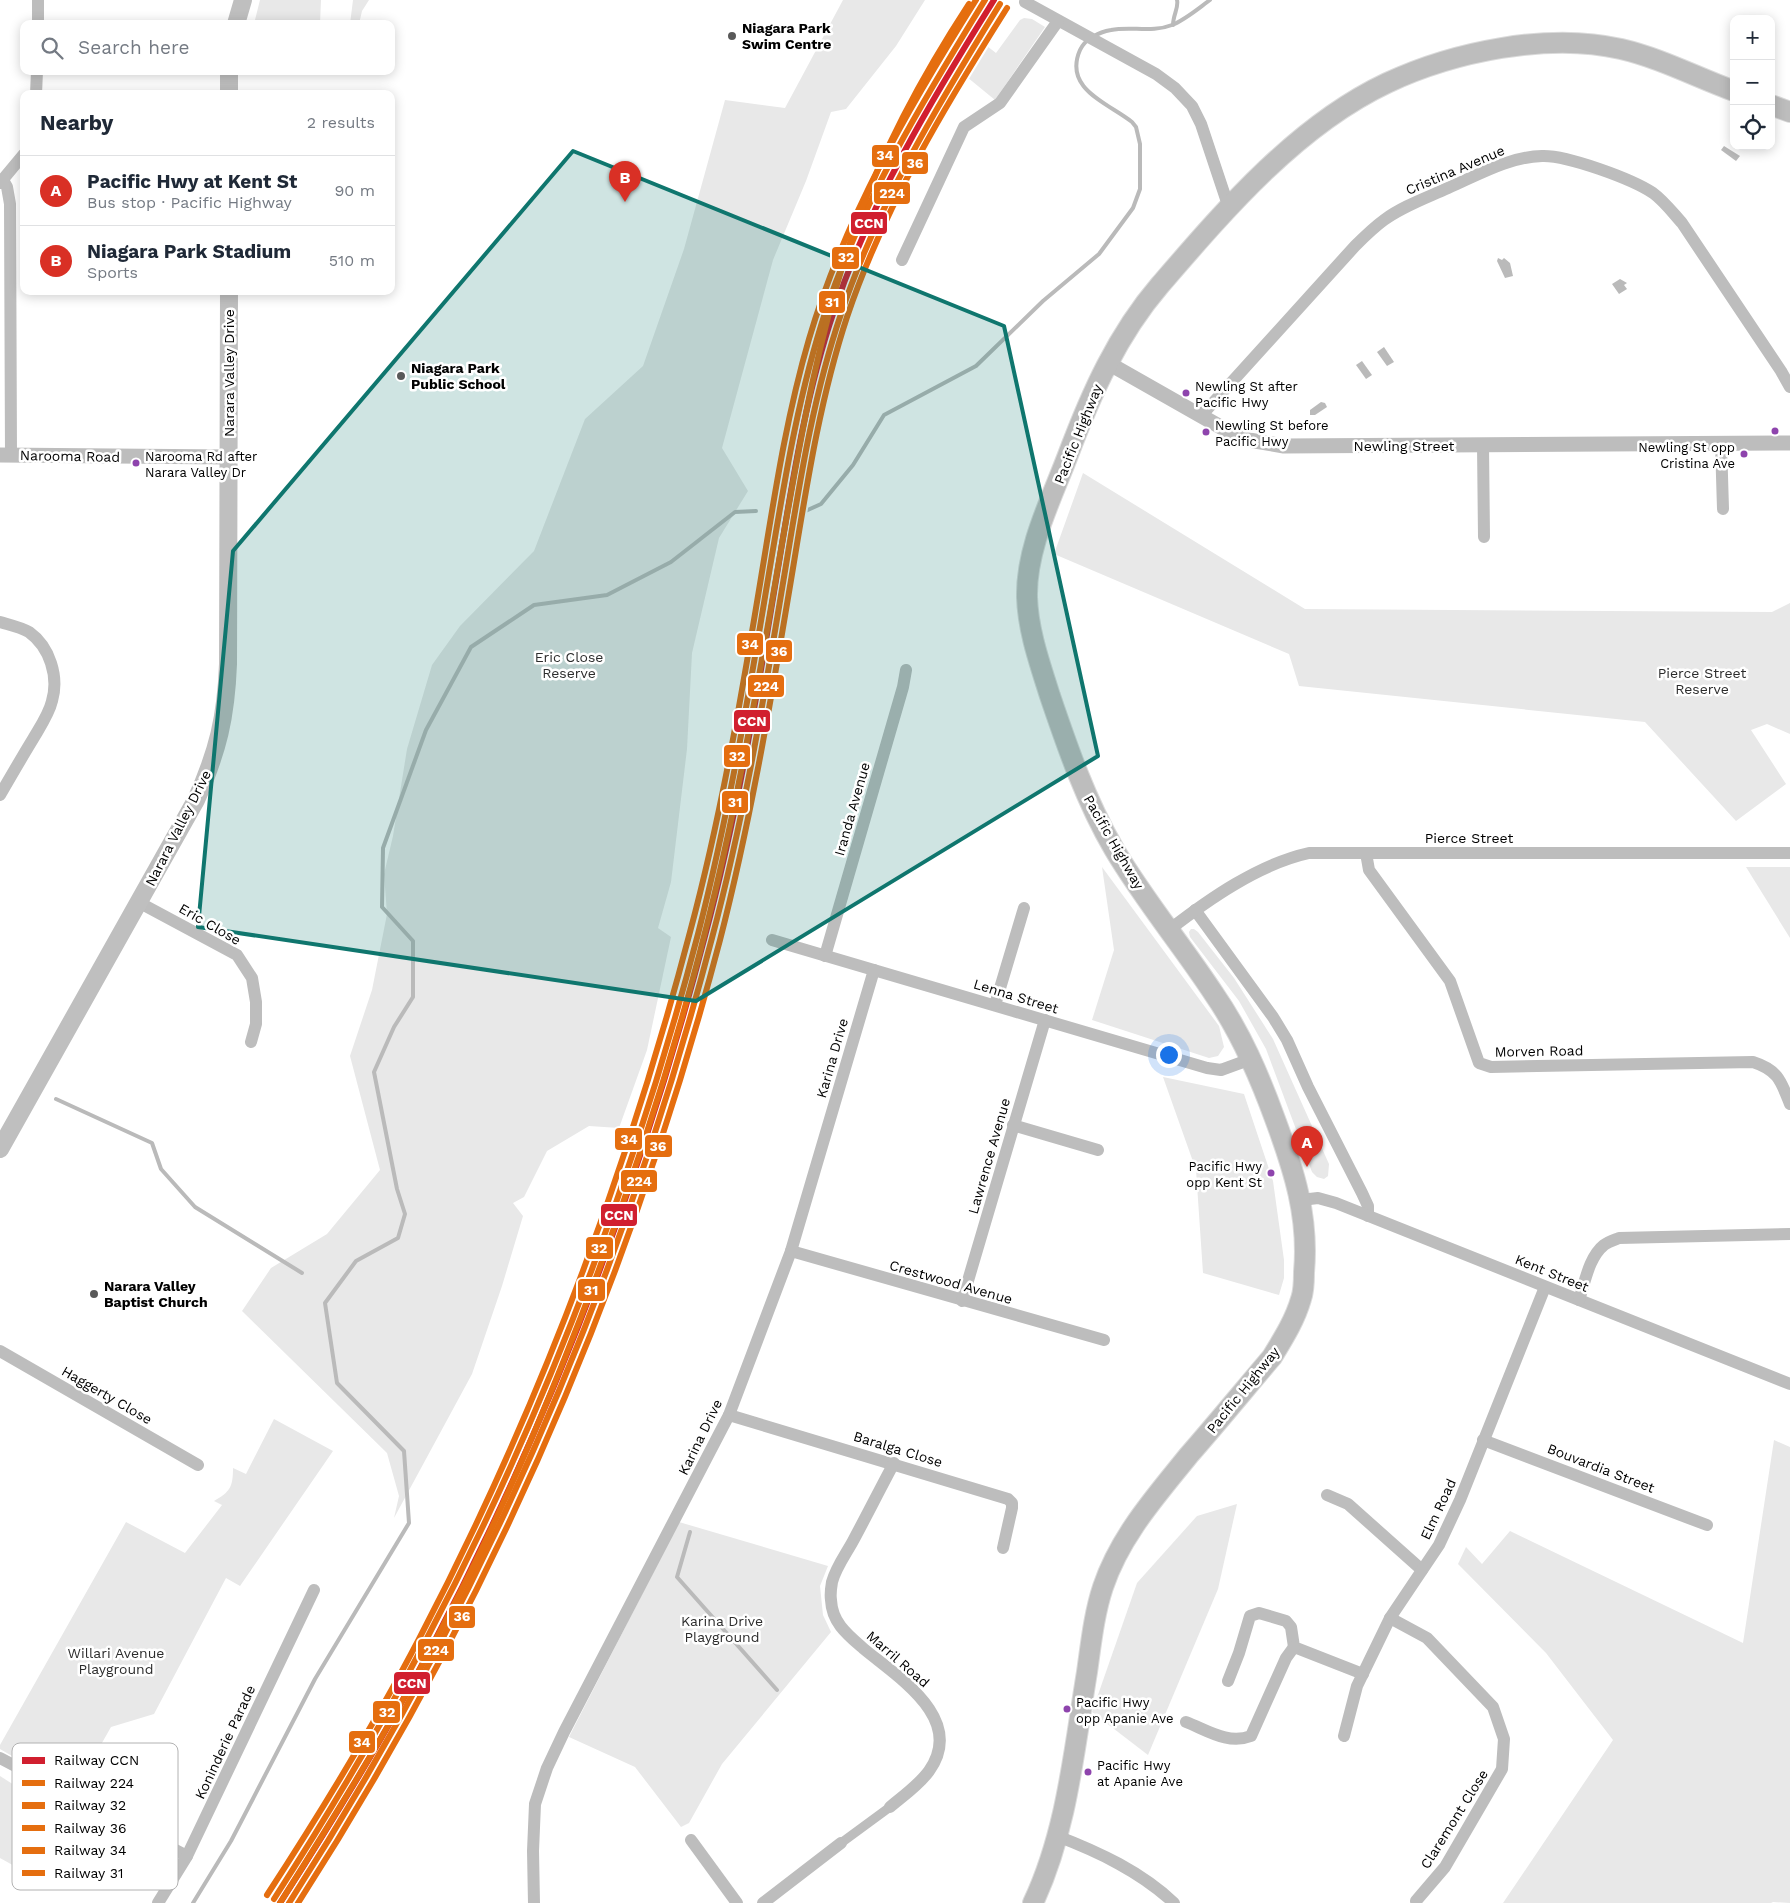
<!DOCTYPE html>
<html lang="en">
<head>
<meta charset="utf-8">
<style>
	body { margin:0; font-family:"Work Sans",sans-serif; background:#f6f6f7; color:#1f2937 }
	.controls { position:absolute; right:15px; top:15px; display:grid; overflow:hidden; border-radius:10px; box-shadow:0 2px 12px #0003 }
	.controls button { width:45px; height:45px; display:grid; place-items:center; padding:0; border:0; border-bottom:1px solid #e0e1e3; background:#fff; color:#1f2937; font:25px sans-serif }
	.you { position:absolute; left:1168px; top:1054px; width:18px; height:18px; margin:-12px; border:4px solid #fff; border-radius:50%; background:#1a73e8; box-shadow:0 0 0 8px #1a73e833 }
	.badge { display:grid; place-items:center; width:32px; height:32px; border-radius:50%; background:#d93025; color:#fff; font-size:16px; font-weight:700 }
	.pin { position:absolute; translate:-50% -41px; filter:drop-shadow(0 1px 2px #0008) }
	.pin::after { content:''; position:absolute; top:26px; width:18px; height:15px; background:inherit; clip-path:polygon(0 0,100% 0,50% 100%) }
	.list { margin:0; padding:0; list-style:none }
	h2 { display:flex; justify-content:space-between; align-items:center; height:65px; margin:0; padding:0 20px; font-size:21px }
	h2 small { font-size:16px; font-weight:400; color:#747a83 }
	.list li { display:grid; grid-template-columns:32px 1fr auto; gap:15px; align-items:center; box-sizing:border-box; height:70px; padding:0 20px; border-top:1px solid #e0e1e3 }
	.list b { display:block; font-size:19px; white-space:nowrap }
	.list p { margin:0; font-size:16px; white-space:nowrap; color:#747a83 }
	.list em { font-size:16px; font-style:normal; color:#747a83 }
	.icon { flex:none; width:28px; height:28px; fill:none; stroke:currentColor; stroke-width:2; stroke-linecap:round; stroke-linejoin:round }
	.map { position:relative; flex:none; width:1790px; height:1903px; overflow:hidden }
	.search { position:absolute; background:#fff; box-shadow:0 2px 12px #0003; left:20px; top:20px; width:375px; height:55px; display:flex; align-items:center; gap:12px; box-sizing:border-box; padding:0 18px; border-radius:10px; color:#747a83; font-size:19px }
	.panel { position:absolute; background:#fff; box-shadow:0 2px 12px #0003; left:20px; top:90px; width:375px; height:205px; border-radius:10px }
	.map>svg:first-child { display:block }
</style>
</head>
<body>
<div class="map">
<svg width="1790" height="1903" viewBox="0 0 1790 1903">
	<rect width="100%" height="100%" fill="#fff"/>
	<!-- green -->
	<g fill="#e8e8e8">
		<path d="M260 0H321L320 24H254Z"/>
		<path d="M353 0H369L362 11 359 24H350Z"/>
		<path d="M843 0H925L896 46 846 109 831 112 806 181 773 260 722 448 748 491 719 538 692 653 687 749 671 882 658 928 671 937 647 1050 619 1128 589 1126 547 1151 524 1197 513 1203 523 1216 502 1286 472 1374 394 1518 399 1496 387 1453 242 1311 271 1268 327 1234 380 1170 350 1056 372 990 387 914 384 874 393 836 407 749 432 665 460 626 534 551 585 419 643 366 684 249 725 100 785 108Z"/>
		<path d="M1024 18 1032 19 1045 27 995 100 967 77 987 46 996 53 1020 20Z"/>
		<path d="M1083 473 1305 609 1772 612 1790 603V734L1767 724 1751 730 1786 784 1736 821 1645 722 1299 686 1289 654 1054 554Z"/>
		<path d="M1102 867 1219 1026 1224 1047 1218 1056 1209 1058 1092 1020 1114 950Z"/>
		<path d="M1746 867H1790V938Z"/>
		<path d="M1191 929H1194L1198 932 1234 978 1273 1039 1329 1164 1328 1176 1324 1179 1317 1177 1312 1172 1266 1049 1239 1001 1190 937 1189 932Z"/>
		<path d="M1163 1077 1244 1094 1273 1181 1284 1260V1278L1279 1295 1203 1273 1196 1170Z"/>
		<path d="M274 1419 333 1451 240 1586 226 1578 154 1714 111 1727 74 1792 0 1749V1745L126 1522 185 1553 222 1505 214 1501C230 1492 233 1487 233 1468L246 1474Z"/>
		<path d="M1774 1440 1790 1447V1903L1773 1902 1771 1903H1503L1613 1740 1546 1653 1458 1564 1466 1547 1482 1564 1510 1531 1743 1643Z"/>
		<path d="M1237 1504 1218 1589 1148 1755 1092 1712 1137 1583 1197 1516Z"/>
		<path d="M679 1522 828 1566 820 1586 823 1615 831 1632 722 1764 689 1823 681 1827 635 1767 569 1737Z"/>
		<path d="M0 1776 61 1815 27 1873 0 1858Z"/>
	</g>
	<!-- water -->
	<g fill="#bababa">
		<path d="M1724 146 1740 156 1736 161 1721 150Z"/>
		<path d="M1498 258 1502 260 1504 258 1510 263 1513 276 1505 278 1497 261Z"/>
		<path d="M1620 279 1627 283 1624 285 1627 289 1619 294 1612 284Z"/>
		<path d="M1384 347 1394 362 1387 366 1377 352Z"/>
		<path d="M1362 361 1372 375 1366 379 1356 365Z"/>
		<path d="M1321 402 1325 403 1327 407 1315 415H1310V410Z"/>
	</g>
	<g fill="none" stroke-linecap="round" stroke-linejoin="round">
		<!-- stream -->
		<g stroke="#bababa" stroke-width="4">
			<path d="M1173 25C1173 15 1179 7 1177 0"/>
			<path d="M772 515 801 513 821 504 853 465 884 415 976 366 1043 301 1099 254 1133 208 1140 189V144L1136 127 1132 122C1108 103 1063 89 1080 50 1085 39 1099 32 1111 30 1131 26 1152 33 1172 25 1185 20 1199 8 1210 0"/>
			<path d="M56 1099 152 1143 161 1169 195 1207 302 1273"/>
			<path d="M690 1532 677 1577 777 1690"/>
			<path d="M193 1903 231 1841 315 1679 409 1523 404 1451 337 1383 325 1303 356 1261 398 1238 405 1214 397 1189 374 1072 394 1027 413 997V941L382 907 383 848 426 730 471 647 534 605 607 595 671 562 735 512 756 511"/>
		</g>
		<defs>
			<g id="primary">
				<path d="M1771 105 1790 112"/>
				<path d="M1033 1903C1067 1831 1074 1750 1087 1672 1091 1644 1094 1614 1103 1587 1120 1536 1156 1496 1189 1455 1217 1423 1244 1390 1272 1357 1283 1339 1295 1320 1301 1299 1304 1291 1304 1281 1304 1272 1309 1217 1294 1170 1275 1119 1259 1075 1241 1033 1214 994 1182 945 1144 900 1114 849 1086 801 1068 749 1050 696 1040 664 1028 631 1027 597 1026 548 1051 500 1068 455 1091 394 1117 335 1160 285 1224 211 1296 126 1387 83 1453 52 1548 32 1621 49 1660 58 1696 77 1734 91"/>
			</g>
		</defs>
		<!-- primary casing -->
		<use href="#primary" stroke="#dbdbdb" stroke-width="22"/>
		<!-- pedestrian -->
		<path stroke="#bdbdbd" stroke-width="9" d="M841 1843 890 1807"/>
		<!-- minor -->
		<g stroke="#bdbdbd" stroke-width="12">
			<path d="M1025 2 1156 74 1175 88 1192 106 1201 124 1229 208"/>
			<path d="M38 24V0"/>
			<path d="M36 94 37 71"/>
			<path d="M3 180 7 187 10 204 11 455"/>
			<path d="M0 183 24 154"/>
			<path d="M902 260 964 127 1000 103 1058 21"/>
			<path d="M1201 416 1355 246C1364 237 1373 228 1384 220 1403 206 1426 198 1448 188 1478 175 1508 157 1542 156 1567 155 1632 179 1653 193 1664 201 1673 213 1682 223L1781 371 1790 387"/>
			<path d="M1721 443 1723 509"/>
			<path d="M1483 445 1484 537"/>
			<path d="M0 622C10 625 20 627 29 632 50 647 59 677 52 701 49 714 40 727 33 739 22 757 11 776 0 795"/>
			<path d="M1366 853 1369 870 1450 981 1479 1063 1491 1067 1753 1062C1778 1070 1781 1081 1790 1104"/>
			<path d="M140 903 237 955 252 978 256 1002V1024L251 1042"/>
			<path d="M1195 910 1273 1017 1287 1040 1308 1087 1362 1193 1368 1206V1216"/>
			<path d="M1169 930C1209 899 1259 864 1309 853H1790"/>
			<path d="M772 940 1207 1068 1221 1070 1251 1059"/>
			<path d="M825 956 903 687 906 670"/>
			<path d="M995 1005 1024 908"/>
			<path d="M1013 1125 1098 1150"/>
			<path d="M1301 1200 1318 1198 1336 1203 1790 1384"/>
			<path d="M791 1251 1104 1340"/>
			<path d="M1579 1300C1585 1282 1589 1257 1604 1245 1608 1242 1614 1240 1619 1238L1790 1234"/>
			<path d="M962 1301 1045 1020"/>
			<path d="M0 1351 198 1465"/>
			<path d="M729 1415 1008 1499 1012 1503V1508L1003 1548"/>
			<path d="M1483 1440 1707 1525"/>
			<path d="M1327 1495 1348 1504 1422 1570"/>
			<path d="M1390 1618 1427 1638 1493 1707 1504 1739 1502 1769 1445 1867 1416 1901"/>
			<path d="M1228 1681 1239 1653 1250 1616 1259 1613 1286 1621 1291 1627 1294 1647 1363 1674"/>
			<path d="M1186 1722C1207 1730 1228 1745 1251 1736L1286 1658 1294 1647"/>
			<path d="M1344 1736 1357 1686 1390 1618 1439 1545 1460 1500 1545 1287"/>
			<path d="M0 1758 187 1856"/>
			<path d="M890 1807C903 1796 919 1785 929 1771 966 1719 899 1678 864 1649 848 1635 832 1623 831 1600 830 1594 831 1588 832 1582 836 1567 846 1554 853 1541 867 1515 880 1489 894 1463"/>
			<path d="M1057 1836C1099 1852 1141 1872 1174 1903"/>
			<path d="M691 1840 737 1903"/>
			<path d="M158 1903 187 1856 314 1590"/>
			<path d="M534 1903 533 1851 535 1804 547 1768 564 1732 729 1415 791 1251 874 970"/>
			<path d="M763 1903 841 1843"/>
		</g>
		<!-- tertiary -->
		<g stroke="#bdbdbd" stroke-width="15">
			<path d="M1108 363 1233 434 1249 440 1284 446 1790 443"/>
			<path d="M0 455 229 457"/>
		</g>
		<!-- secondary -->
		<g stroke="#bfbfbf" stroke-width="18">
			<path d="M236 24 243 0"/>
			<path d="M229 94V71"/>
			<path d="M0 1149 196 800C218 751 226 717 228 664L229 291"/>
		</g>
		<!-- primary -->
		<use href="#primary" stroke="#bdbdbd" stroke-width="20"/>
		<defs>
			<path id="rail-1" d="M280 1903C334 1819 386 1734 432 1646 550 1421 641 1182 705 936 735 823 755 708 774 592 790 498 803 402 834 311 871 200 932 99 994 0"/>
			<path id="rail-2" d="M289 1903C482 1603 622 1283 712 938 742 825 762 710 781 595 797 501 810 405 841 314 878 203 939 103 1000 4"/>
			<path id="rail-3" d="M274 1899C328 1815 379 1730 425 1642 543 1418 634 1179 698 934 727 821 747 706 766 591 782 497 796 401 826 310 863 199 924 99 985 0"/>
			<path id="rail-4" d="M298 1903C490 1605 630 1282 720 940 749 827 769 712 788 598 804 504 817 408 847 317 884 207 945 106 1007 8"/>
			<path id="rail-5" d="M267 1895C321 1812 373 1727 419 1639 536 1415 626 1177 690 932 720 820 740 705 759 590 773 506 785 421 809 339 845 217 909 107 976 0"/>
			<path id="rail-6" d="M280 1903C340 1808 399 1712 450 1612 493 1530 530 1445 564 1360 625 1208 677 1051 715 892 741 783 760 672 779 561 799 446 818 332 857 222 885 144 924 73 969 4"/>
		</defs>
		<!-- rail-1 casing -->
		<use href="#rail-1" stroke="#fff" stroke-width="10"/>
		<!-- rail-2 casing -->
		<use href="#rail-2" stroke="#fff" stroke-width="10"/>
		<!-- rail-3 casing -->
		<use href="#rail-3" stroke="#fff" stroke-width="10"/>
		<!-- rail-4 casing -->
		<use href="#rail-4" stroke="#fff" stroke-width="10"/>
		<!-- rail-5 casing -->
		<use href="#rail-5" stroke="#fff" stroke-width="10"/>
		<!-- rail-6 casing -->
		<use href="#rail-6" stroke="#fff" stroke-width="10"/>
		<!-- rail-1 -->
		<use href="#rail-1" stroke="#d11f2f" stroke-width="6"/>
		<!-- rail-2 -->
		<use href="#rail-2" stroke="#e56e0f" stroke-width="6"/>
		<!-- rail-3 -->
		<use href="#rail-3" stroke="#e56e0f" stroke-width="6"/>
		<!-- rail-4 -->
		<use href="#rail-4" stroke="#e56e0f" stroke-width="6"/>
		<!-- rail-5 -->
		<use href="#rail-5" stroke="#e56e0f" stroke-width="6"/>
		<!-- rail-6 -->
		<use href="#rail-6" stroke="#e56e0f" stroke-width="6"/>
	</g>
	<!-- marked area -->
	<path fill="#0f766e" fill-opacity="0.2" stroke="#0f766e" stroke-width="4" stroke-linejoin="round" d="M573 151 1004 326 1098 756 696 1001 198 927 233 551Z"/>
	<!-- markers -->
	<g fill="#595959" stroke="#fff" stroke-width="2">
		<circle cx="732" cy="36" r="5"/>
		<circle cx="401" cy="376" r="5"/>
		<circle cx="94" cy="1294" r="5"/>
	</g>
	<g fill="#8e44ad" stroke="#fff" stroke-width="2">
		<circle cx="1186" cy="393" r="4.5"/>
		<circle cx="1775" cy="431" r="4.5"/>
		<circle cx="1206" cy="432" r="4.5"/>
		<circle cx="1744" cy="454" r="4.5"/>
		<circle cx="136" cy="463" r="4.5"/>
		<circle cx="1271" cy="1173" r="4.5"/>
		<circle cx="1067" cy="1709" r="4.5"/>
		<circle cx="1088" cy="1772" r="4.5"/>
	</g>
	<g text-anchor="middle" stroke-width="5" stroke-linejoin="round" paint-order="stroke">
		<!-- bus labels -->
		<g font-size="13" fill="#000" stroke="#fff" text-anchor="start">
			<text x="1195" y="391">Newling St after<tspan x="1195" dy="16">Pacific Hwy</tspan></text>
			<text x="1215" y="430">Newling St before<tspan x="1215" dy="16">Pacific Hwy</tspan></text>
			<text x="1735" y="452" text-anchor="end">Newling St opp<tspan x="1735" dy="16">Cristina Ave</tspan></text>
			<text x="145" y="461">Narooma Rd after<tspan x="145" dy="16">Narara Valley Dr</tspan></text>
			<text x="1262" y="1171" text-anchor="end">Pacific Hwy<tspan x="1262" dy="16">opp Kent St</tspan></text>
			<text x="1076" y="1707">Pacific Hwy<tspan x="1076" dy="16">opp Apanie Ave</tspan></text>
			<text x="1097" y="1770">Pacific Hwy<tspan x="1097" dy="16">at Apanie Ave</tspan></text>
		</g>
		<!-- poi labels -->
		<g font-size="14" font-weight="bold" fill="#000" stroke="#fff" text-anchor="start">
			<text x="742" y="33">Niagara Park<tspan x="742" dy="16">Swim Centre</tspan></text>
			<text x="411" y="373">Niagara Park<tspan x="411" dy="16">Public School</tspan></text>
			<text x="104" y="1291">Narara Valley<tspan x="104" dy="16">Baptist Church</tspan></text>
		</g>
		<!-- street labels -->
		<g font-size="14" fill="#000" stroke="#fff">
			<text transform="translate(1455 170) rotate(-23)" y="5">Cristina Avenue</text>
			<text transform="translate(229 373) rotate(-90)" y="5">Narara Valley Drive</text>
			<text transform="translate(1078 434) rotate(-68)" y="5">Pacific Highway</text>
			<text x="1404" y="451">Newling Street</text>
			<text transform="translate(70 456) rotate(1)" y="5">Narooma Road</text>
			<text transform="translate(852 809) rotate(-74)" y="5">Iranda Avenue</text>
			<text transform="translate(178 828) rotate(-63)" y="5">Narara Valley Drive</text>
			<text x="1469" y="843">Pierce Street</text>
			<text transform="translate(1114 842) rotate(60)" y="5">Pacific Highway</text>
			<text transform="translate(210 924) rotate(30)" y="5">Eric Close</text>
			<text transform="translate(1016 996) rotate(17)" y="5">Lenna Street</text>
			<text transform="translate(1539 1051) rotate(-1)" y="5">Morven Road</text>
			<text transform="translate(832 1058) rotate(-74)" y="5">Karina Drive</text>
			<text transform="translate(989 1156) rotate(-74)" y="5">Lawrence Avenue</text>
			<text transform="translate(1552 1273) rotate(22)" y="5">Kent Street</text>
			<text transform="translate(951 1282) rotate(16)" y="5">Crestwood Avenue</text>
			<text transform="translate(1243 1390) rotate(-51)" y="5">Pacific Highway</text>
			<text transform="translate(107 1395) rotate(30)" y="5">Haggerty Close</text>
			<text transform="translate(700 1437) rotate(-64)" y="5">Karina Drive</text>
			<text transform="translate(898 1449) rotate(17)" y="5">Baralga Close</text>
			<text transform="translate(1601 1468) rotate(21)" y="5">Bouvardia Street</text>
			<text transform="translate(1438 1509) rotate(-65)" y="5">Elm Road</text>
			<text transform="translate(898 1659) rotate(41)" y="5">Marril Road</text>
			<text transform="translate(225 1742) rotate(-65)" y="5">Koninderie Parade</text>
			<text transform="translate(1454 1819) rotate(-58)" y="5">Claremont Close</text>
		</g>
		<!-- park labels -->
		<g font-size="14" fill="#2c2c2c" stroke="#fff">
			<text x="569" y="662">Eric Close<tspan x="569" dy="16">Reserve</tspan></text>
			<text x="1702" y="678">Pierce Street<tspan x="1702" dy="16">Reserve</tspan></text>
			<text x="722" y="1626">Karina Drive<tspan x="722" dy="16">Playground</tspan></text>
			<text x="116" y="1658">Willari Avenue<tspan x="116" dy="16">Playground</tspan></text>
		</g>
	</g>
	<!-- legend -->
	<rect x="12" y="1743" width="166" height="147" rx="8" fill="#fff" stroke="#b2b2b2" stroke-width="1"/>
	<rect x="22" y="1757" width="23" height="7" fill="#d11f2f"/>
	<rect x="22" y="1780" width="23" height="6" fill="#e56e0f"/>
	<rect x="22" y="1802" width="23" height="7" fill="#e56e0f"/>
	<rect x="22" y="1825" width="23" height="6" fill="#e56e0f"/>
	<rect x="22" y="1847" width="23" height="7" fill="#e56e0f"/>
	<rect x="22" y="1870" width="23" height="6" fill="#e56e0f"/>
	<g font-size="14" fill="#000">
		<text x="54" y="1765">Railway CCN</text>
		<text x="54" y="1788">Railway 224</text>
		<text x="54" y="1810">Railway 32</text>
		<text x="54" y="1833">Railway 36</text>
		<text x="54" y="1855">Railway 34</text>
		<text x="54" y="1878">Railway 31</text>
	</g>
	<g stroke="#fff" stroke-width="2">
		<rect x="871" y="144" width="29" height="24" rx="5" fill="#e56e0f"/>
		<rect x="901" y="151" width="28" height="24" rx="5" fill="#e56e0f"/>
		<rect x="873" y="181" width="38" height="24" rx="5" fill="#e56e0f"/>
		<rect x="850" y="211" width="38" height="24" rx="5" fill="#d11f2f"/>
		<rect x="831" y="246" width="29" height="24" rx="5" fill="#e56e0f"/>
		<rect x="818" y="290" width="28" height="24" rx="5" fill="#e56e0f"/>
		<rect x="736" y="632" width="28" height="24" rx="5" fill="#e56e0f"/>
		<rect x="765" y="639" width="28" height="24" rx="5" fill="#e56e0f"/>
		<rect x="747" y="674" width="38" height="24" rx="5" fill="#e56e0f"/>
		<rect x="733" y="709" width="38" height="24" rx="5" fill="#d11f2f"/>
		<rect x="723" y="744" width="28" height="24" rx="5" fill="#e56e0f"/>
		<rect x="721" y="790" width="28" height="24" rx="5" fill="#e56e0f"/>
		<rect x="614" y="1127" width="29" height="24" rx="5" fill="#e56e0f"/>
		<rect x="644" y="1134" width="29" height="24" rx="5" fill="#e56e0f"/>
		<rect x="620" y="1169" width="38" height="24" rx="5" fill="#e56e0f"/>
		<rect x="600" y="1203" width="38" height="24" rx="5" fill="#d11f2f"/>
		<rect x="585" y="1236" width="29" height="24" rx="5" fill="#e56e0f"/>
		<rect x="577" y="1278" width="29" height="24" rx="5" fill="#e56e0f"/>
		<rect x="448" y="1605" width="28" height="24" rx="5" fill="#e56e0f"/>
		<rect x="417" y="1638" width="38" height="24" rx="5" fill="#e56e0f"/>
		<rect x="393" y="1671" width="38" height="24" rx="5" fill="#d11f2f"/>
		<rect x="372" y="1700" width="29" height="24" rx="5" fill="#e56e0f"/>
		<rect x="348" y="1730" width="28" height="24" rx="5" fill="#e56e0f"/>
	</g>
	<g font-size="14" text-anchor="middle" font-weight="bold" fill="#fff">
		<text x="885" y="160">34</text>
		<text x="915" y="168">36</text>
		<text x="892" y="198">224</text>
		<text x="869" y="228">CCN</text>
		<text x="846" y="262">32</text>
		<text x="832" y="307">31</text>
		<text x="750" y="649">34</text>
		<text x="779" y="656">36</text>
		<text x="766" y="691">224</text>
		<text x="752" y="726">CCN</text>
		<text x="737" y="761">32</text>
		<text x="735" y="807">31</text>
		<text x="629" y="1144">34</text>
		<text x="658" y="1151">36</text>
		<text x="639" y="1186">224</text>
		<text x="619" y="1220">CCN</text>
		<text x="599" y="1253">32</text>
		<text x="591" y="1295">31</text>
		<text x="462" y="1621">36</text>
		<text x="436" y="1655">224</text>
		<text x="412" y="1688">CCN</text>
		<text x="387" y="1717">32</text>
		<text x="362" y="1747">34</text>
	</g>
</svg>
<div class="controls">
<button>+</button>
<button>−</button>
<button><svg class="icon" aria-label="locate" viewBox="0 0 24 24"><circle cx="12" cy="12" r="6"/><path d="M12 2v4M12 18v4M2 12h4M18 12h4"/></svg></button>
</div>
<div class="you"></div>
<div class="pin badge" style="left:1307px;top:1167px">A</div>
<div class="pin badge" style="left:625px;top:202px">B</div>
<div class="search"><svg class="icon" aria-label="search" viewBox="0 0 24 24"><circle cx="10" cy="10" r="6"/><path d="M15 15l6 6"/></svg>Search here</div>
<section class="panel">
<h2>Nearby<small>2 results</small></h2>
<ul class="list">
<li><span class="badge">A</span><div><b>Pacific Hwy at Kent St</b><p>Bus stop · Pacific Highway</p></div><em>90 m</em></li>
<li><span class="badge">B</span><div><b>Niagara Park Stadium</b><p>Sports</p></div><em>510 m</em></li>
</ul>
</section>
</div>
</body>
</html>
